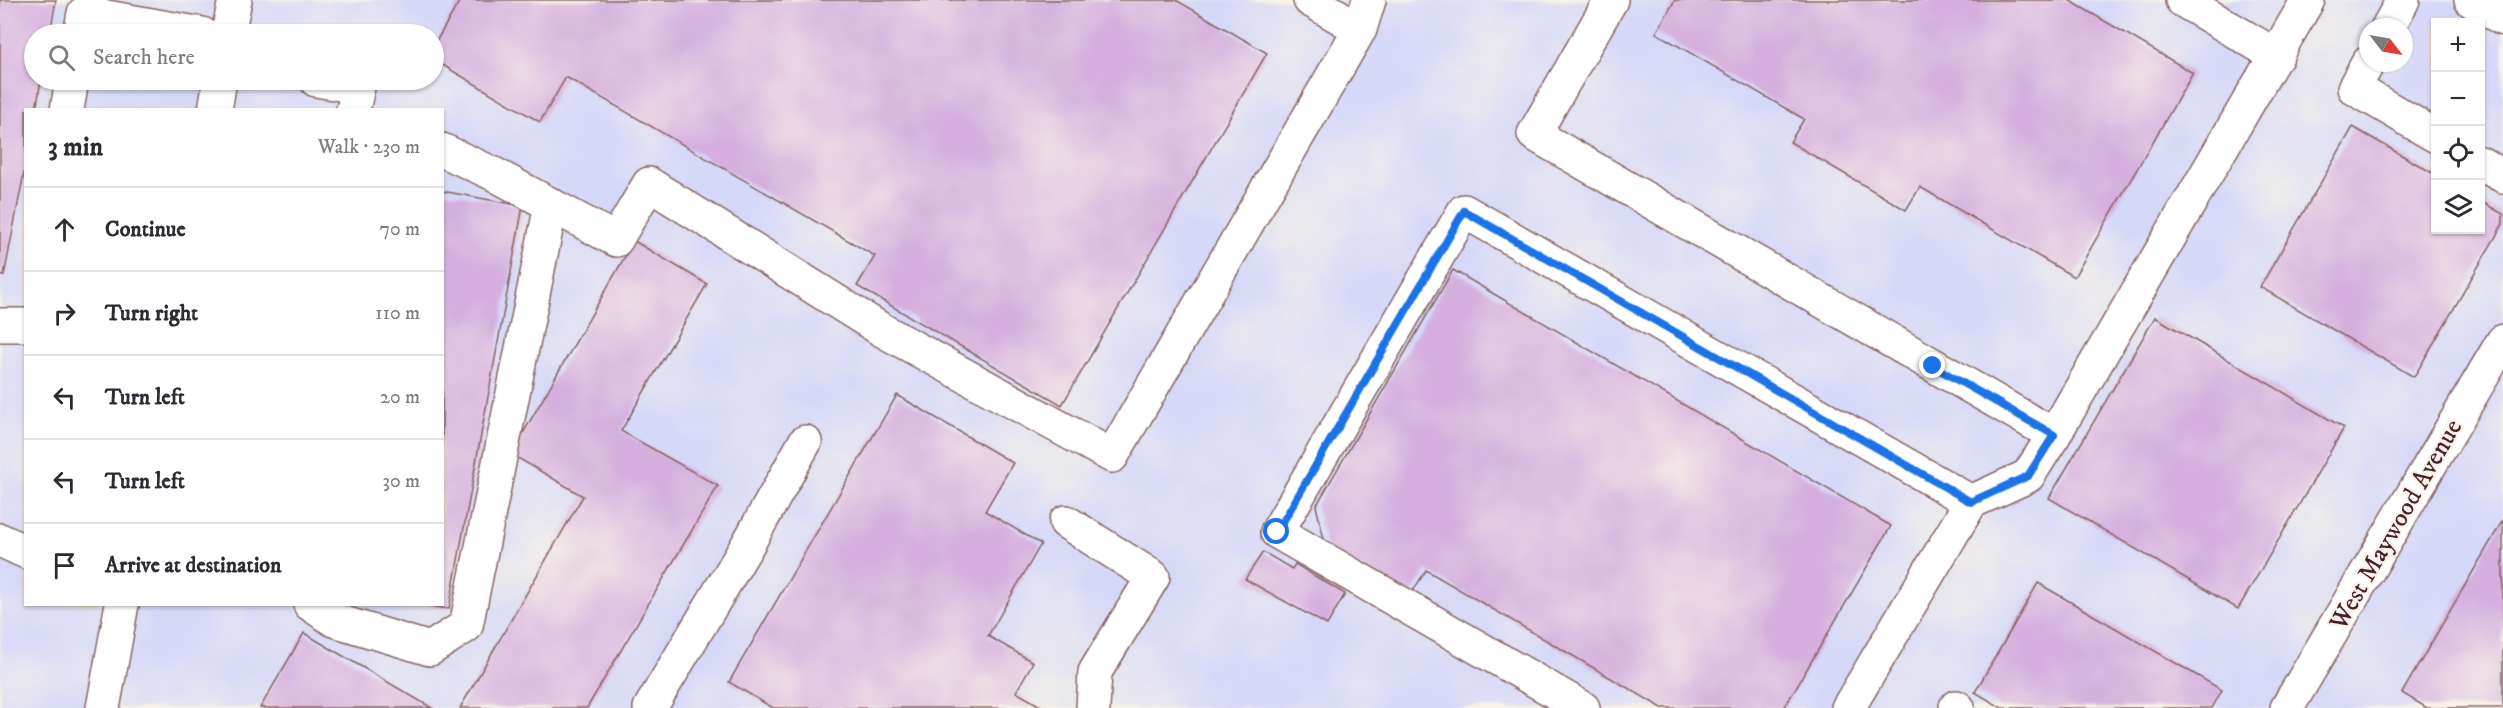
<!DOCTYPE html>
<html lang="en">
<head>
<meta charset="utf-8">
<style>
	body { margin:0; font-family:"IM FELL DW Pica",serif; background:#f7f7f7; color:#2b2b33 }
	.controls { position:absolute; right:18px; top:18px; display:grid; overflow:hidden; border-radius:0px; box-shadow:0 2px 4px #0004 }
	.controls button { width:54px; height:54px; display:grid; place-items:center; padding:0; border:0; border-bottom:2px solid #e1e1e2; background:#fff; color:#2b2b33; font:30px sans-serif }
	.compass { position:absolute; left:2359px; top:18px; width:54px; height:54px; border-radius:50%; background:#fff; box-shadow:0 2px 4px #0004; rotate:121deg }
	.stop { position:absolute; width:18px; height:18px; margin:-14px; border:4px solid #1a73e8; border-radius:50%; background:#fff }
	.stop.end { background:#1a73e8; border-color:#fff; box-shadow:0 2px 6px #0008 }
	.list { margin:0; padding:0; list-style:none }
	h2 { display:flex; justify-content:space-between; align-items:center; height:78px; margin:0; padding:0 24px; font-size:26px }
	h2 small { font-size:20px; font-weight:400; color:#7c7c81 }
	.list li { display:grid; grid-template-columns:39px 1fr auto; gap:18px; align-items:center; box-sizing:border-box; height:84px; padding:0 24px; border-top:2px solid #e1e1e2 }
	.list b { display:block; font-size:22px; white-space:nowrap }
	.list em { font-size:20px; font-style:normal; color:#7c7c81 }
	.icon { flex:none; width:33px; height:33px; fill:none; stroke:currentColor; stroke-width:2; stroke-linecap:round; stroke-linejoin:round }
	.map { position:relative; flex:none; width:2503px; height:708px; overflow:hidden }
	.search { position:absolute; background:#fff; box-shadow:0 2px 4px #0004; left:24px; top:24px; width:420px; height:66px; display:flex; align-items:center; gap:15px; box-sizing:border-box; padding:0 21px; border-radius:33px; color:#7c7c81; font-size:22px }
	.panel { position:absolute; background:#fff; box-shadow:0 2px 4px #0004; left:24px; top:108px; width:420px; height:498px; border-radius:0px }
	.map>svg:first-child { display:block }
</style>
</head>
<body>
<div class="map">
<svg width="2503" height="708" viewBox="0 0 2503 708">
	<rect width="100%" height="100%" fill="#f7f3e8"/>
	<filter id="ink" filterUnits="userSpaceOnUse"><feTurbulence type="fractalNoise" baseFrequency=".0167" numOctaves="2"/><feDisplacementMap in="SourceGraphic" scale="12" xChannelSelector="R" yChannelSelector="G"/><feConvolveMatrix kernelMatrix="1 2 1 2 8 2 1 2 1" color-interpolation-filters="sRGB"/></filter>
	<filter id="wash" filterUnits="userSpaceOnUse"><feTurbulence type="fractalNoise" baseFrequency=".008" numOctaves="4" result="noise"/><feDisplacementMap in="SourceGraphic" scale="24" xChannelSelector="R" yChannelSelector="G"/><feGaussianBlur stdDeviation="1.35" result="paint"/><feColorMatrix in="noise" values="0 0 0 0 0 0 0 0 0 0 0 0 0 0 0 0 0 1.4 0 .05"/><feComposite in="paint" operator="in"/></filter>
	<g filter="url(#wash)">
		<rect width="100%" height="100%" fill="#f5dfc5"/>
		<!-- built -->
		<path fill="#d6d8f8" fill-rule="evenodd" d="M0 0H2503V708H0ZM2436 22H2480V230H2436ZM2368 27H2404V63H2368ZM34 34H434V80H34ZM26 110H442V604H26Z"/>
		<g id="blocks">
			<!-- building -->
			<g fill="#d5b0de">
				<path d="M0 0H56L50 34H34V80H41L36 110H26V163L4 276H0Z"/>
				<path d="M460 0H1176L1267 53 1062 405 857 286 875 256 566 77 540 122 434 60V45Z"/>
				<path d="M1675 0H2069L2193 73 2074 277 1920 187 1906 210 1790 142 1804 119 1656 33Z"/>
				<path d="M2353 127 2436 175V230H2480V201L2503 214V224L2414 377 2260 287Z"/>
				<path d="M442 191 523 206 449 609 428 606 442 604Z"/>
				<path d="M634 241 707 284 621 431 718 486 587 708H460L583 496 511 454Z"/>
				<path d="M1453 270 1891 526 1784 708H1662L1426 570 1410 596 1326 548 1316 506Z"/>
				<path d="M2155 317 2344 428 2238 609 2049 498Z"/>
				<path d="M897 395 1013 463 985 511 1041 544 988 636 1033 662 1016 692 1044 708H773L729 682Z"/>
				<path d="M2503 520V708H2427L2402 693Z"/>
				<path d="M1263 552 1292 569 1295 564 1345 594 1327 625 1245 579Z"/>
				<path d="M2038 583 2222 690 2212 708H2002L1975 692Z"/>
				<path d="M304 633 432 708H260Z"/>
			</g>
		</g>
	</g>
	<g filter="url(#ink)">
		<use href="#blocks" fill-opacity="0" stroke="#866261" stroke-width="1.5"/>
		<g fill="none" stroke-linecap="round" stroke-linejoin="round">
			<defs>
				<g id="minor">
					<path d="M1611 0 1534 134 2054 435 2308 0"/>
					<path d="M2182 0 2277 56"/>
					<path d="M2471 0 2503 19"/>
					<path d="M2388 27 2403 0"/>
					<path d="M1360 29 1369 0"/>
					<path d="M80 34 84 13 202 34"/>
					<path d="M2368 63 2354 88 2436 136"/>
					<path d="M316 80 358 87 353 110"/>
					<path d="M67 110 72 80"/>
					<path d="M442 150 494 174 616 240 649 184 882 330 1112 456 1360 29 1310 0"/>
					<path d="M2480 163 2503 176"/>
					<path d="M0 325H26"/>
					<path d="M1066 522 1153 577 1095 672 1093 708"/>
					<path d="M0 540 26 552"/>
					<path d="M310 604 334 620 430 649 466 626 551 205"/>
					<path d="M1956 707 1958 708"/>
					<path d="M650 708 748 544 805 442"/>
					<path d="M1583 708 1277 532 1464 211 1971 502"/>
					<path d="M1848 708 1971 502 2028 476 2054 435"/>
					<path d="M2287 708 2503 341"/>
				</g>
				<g id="major">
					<path d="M228 34 235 0"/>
					<path d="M215 110 220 80"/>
					<path d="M103 708 122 604"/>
				</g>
			</defs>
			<!-- minor casing -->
			<use href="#minor" stroke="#866261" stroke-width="36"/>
			<!-- major casing -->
			<use href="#major" stroke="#866261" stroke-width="36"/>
			<!-- minor -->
			<use href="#minor" stroke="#fff" stroke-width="33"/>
			<!-- major -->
			<use href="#major" stroke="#fff" stroke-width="33"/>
		</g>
	</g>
	<g fill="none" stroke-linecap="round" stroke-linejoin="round" filter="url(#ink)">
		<!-- route -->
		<path stroke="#1a73e8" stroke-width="8" d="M1277 532 1464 211 1971 502 2028 476 2054 435 1933 366"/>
	</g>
	<g text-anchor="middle" stroke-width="4.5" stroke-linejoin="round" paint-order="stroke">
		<!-- street labels -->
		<g font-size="26" fill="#4a1f2b" stroke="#f7f3e8">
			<text transform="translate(2395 524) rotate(-60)" y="9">West Maywood Avenue</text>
		</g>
	</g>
</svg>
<div class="controls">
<button>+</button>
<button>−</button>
<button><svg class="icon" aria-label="locate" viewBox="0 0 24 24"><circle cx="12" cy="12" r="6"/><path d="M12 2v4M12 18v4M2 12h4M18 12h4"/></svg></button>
<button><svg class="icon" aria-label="layers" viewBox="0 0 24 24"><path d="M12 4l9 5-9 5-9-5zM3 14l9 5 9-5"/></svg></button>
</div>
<svg class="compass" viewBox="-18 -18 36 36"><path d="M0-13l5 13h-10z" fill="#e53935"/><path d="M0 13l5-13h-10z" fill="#7c7c81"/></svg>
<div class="stop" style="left:1277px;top:532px"></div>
<div class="stop end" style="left:1933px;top:366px"></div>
<div class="search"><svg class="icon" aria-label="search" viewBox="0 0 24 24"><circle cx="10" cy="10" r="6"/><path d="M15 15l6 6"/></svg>Search here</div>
<section class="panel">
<h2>3 min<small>Walk · 230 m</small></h2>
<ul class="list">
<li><svg class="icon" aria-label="ahead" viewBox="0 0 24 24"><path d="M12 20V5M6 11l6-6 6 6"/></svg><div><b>Continue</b></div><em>70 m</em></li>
<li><svg class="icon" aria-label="right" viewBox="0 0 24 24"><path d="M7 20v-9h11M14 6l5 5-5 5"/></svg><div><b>Turn right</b></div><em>110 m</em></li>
<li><svg class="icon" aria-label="left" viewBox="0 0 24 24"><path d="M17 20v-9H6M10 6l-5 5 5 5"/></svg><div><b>Turn left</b></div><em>20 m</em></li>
<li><svg class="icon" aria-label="left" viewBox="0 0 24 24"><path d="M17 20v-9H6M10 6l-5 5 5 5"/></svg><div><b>Turn left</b></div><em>30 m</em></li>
<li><svg class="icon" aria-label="arrive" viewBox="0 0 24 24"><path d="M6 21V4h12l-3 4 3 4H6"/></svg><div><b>Arrive at destination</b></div></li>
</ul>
</section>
</div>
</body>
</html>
